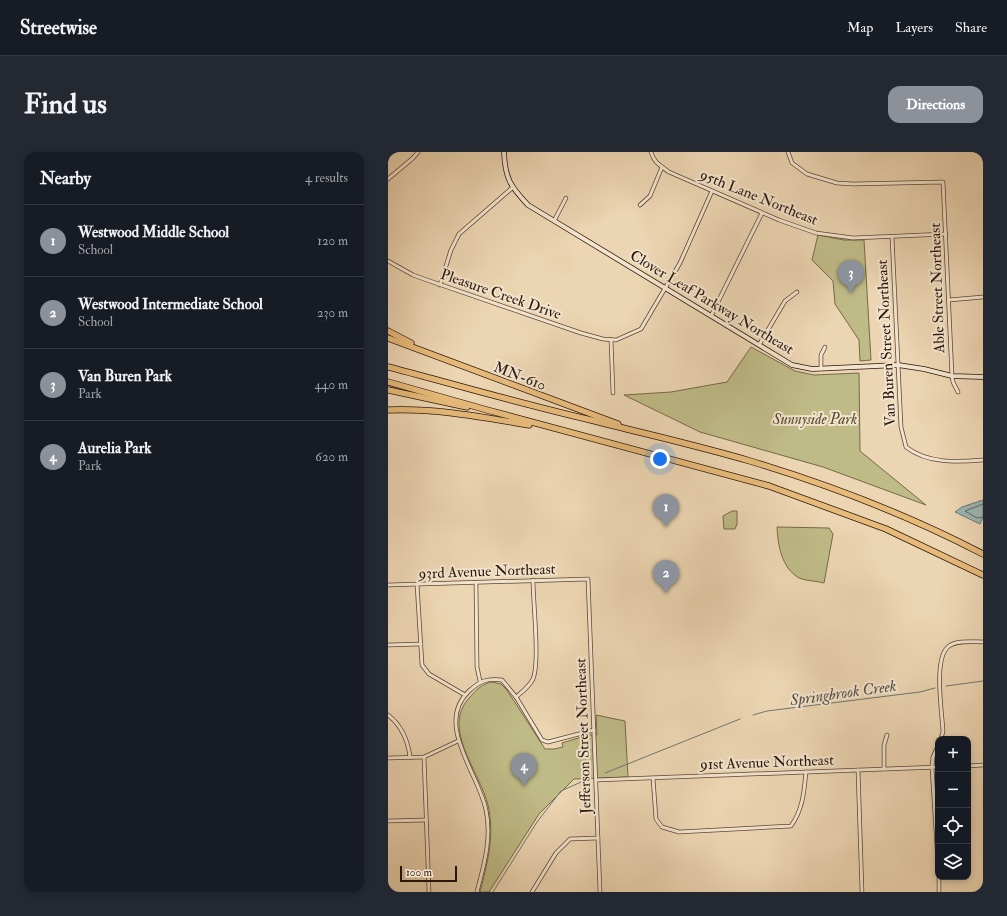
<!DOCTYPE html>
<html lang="en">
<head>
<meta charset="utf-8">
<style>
	body { margin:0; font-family:"IM FELL Double Pica",serif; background:#242831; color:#f1f3f6 }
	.controls { position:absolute; right:12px; bottom:12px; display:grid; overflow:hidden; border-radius:8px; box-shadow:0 2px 6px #0003 }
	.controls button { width:36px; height:36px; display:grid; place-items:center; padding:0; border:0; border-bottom:1px solid #363941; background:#171b24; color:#f1f3f6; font:20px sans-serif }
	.scale { position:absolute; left:12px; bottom:10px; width:57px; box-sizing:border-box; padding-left:4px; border:2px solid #2c170d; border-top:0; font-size:11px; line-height:14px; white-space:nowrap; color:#2c170d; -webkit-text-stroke:3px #f3e4cd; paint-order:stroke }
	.you { position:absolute; left:272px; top:307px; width:14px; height:14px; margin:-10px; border:3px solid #fff; border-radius:50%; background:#1a73e8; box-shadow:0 0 0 6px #1a73e833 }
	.badge { display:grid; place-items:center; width:26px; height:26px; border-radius:50%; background:#8c9099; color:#fff; font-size:13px; font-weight:700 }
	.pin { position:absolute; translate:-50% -33px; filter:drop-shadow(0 1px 2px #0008) }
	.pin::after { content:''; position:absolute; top:21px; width:14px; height:12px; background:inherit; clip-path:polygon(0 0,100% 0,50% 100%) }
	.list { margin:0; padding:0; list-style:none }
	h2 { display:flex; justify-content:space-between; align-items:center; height:52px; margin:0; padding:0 16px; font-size:17px }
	h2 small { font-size:13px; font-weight:400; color:#9ea1a6 }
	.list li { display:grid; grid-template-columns:26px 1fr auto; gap:12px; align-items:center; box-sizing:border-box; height:72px; padding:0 16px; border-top:1px solid #363941 }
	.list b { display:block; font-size:15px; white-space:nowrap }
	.list p { margin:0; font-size:13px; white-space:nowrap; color:#9ea1a6 }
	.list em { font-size:13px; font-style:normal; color:#9ea1a6 }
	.icon { flex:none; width:22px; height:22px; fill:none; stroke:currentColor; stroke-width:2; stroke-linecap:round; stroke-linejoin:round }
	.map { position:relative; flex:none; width:595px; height:740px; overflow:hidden; border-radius:12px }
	header { display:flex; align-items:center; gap:24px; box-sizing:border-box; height:56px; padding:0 20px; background:#171b24; border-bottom:1px solid #363941 }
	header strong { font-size:19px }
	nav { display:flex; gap:22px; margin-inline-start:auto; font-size:14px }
	.intro { display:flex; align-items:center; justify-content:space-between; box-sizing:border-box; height:96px; padding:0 24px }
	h1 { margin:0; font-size:28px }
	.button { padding:10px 18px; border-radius:12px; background:#8c9099; color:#fff; font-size:14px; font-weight:700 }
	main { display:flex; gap:24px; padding:0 24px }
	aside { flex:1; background:#171b24; border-radius:12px; box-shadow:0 2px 6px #0003 }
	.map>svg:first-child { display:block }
</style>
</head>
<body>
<header>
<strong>Streetwise</strong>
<nav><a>Map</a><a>Layers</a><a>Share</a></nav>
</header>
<div class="intro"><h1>Find us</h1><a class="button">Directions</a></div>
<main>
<aside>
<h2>Nearby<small>4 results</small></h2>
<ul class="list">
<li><span class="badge">1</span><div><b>Westwood Middle School</b><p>School</p></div><em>120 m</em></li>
<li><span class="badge">2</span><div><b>Westwood Intermediate School</b><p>School</p></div><em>230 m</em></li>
<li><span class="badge">3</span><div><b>Van Buren Park</b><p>Park</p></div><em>440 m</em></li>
<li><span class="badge">4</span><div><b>Aurelia Park</b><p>Park</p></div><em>620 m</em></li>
</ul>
</aside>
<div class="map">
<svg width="595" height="740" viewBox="0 0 595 740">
	<rect width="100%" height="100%" fill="#ecd5b2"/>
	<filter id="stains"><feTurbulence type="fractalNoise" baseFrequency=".005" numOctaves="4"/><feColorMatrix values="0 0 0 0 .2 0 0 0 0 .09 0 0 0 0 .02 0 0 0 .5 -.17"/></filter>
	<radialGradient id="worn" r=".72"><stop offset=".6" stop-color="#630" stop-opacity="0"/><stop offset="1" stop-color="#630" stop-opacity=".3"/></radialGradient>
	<!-- green -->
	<g fill="#bfbb87" stroke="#76694a">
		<path d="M430 83 456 88H476L483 208 472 209 471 188 447 152 445 129 424 108Z"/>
		<path d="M363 195 407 219 426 223 471 221 472 299 538 353 435 315 312 280 236 243 283 240 339 230Z"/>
		<path d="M344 359H349V372L347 377H336L335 364Z"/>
		<path d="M389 375 441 376 445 382 436 431C429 429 418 429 411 426 393 415 390 393 389 375Z"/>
		<path d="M104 530 113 532 119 538 157 597H166L175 595 174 591 200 583H209L208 563 237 569 240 625 186 627 151 662 101 740H92C99 713 106 687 101 658 95 622 51 577 82 545 89 537 94 532 104 530Z"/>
	</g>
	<!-- water -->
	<path fill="#9ab7b4" stroke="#6e7771" d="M595 348V365L592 372 567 360 574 355Z"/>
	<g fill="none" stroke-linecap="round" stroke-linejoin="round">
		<!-- shore -->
		<path stroke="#636760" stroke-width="1" d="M595 352 577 359 589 366 595 365"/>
		<!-- stream -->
		<g stroke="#6e7771" stroke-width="1">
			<path d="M558 534 595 529"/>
			<path d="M365 563 379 559 532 540 547 536"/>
			<path d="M217 621 352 567"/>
			<path d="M105 740 149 670 173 639 202 626"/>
		</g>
		<defs>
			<g id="street">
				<path d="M263 0C266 11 273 14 281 20L391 68 428 81 465 86 558 82"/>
				<path d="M400 0 404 11 419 22 449 31 465 32 555 30 564 224 565 230 570 240"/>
				<path d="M0 27 25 6 30 0"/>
				<path d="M252 53 262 44 274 15"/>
				<path d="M166 69 178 46"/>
				<path d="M504 85 513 275 518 295C540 312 569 310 595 308"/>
				<path d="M0 109 25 123 36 127 193 181 215 187 228 188 253 177 292 111 324 39"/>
				<path d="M52 133 63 98 71 82 124 36"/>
				<path d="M561 148 595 145"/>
				<path d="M323 164 374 61"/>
				<path d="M223 188 225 241"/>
				<path d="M371 193 397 149 409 140"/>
				<path d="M433 217V203L437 195"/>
				<path d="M29 432 34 513 41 522 77 543"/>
				<path d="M88 432 89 515 92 529"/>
				<path d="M0 433 200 427 212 740"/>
				<path d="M0 493 33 492"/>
				<path d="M128 545C134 540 141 535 145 527 152 510 145 450 145 428"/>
				<path d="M0 563C13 573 20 589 22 605"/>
				<path d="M553 587 555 579C554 560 545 505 561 494 569 488 585 490 595 490"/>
				<path d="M550 594 545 605 544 615 550 711"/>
				<path d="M36 605 41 740"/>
				<path d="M0 606 36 605 70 589"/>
				<path d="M580 614 595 613"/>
				<path d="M496 617V593L499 583"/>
				<path d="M470 618 474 740"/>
				<path d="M265 626 268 667 274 675 291 680 403 674C415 657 416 640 418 620"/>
				<path d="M208 628 550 615"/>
				<path d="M0 669 38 668"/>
				<path d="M551 725V740"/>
				<path d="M89 740C96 713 104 686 98 658 91 622 46 572 81 539 92 529 99 526 114 528L128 545 154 588 160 590 206 578"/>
				<path d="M144 740 168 701 182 687 210 686"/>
			</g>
			<path id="secondary" d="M116 0C117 26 122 34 140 53L404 213 424 217 510 213 536 217 564 224 595 225"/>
			<g id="highway">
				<path d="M0 179 23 191"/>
				<path d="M0 186 230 272"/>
				<path d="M0 215C69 233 137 253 207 269 258 282 311 294 362 309 442 333 520 363 595 402"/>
				<path d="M0 230 99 258 381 334 498 377 595 423"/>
				<path d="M0 238 79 255"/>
				<path d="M0 258C48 256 94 265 141 273"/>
			</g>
		</defs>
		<!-- street casing -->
		<use href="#street" stroke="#5c4636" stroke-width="4.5"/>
		<!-- secondary casing -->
		<use href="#secondary" stroke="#2c170d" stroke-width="5.5"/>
		<!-- highway casing -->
		<use href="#highway" stroke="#2c170d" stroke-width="7"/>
		<!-- street -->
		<use href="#street" stroke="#f3e4cd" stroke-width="3"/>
		<!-- secondary -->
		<use href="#secondary" stroke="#f3e4cd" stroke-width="4"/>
		<!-- highway -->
		<use href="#highway" stroke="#e6ba79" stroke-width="5.5"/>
	</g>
	<g text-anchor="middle" stroke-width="4" stroke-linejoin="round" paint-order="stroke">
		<!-- street labels -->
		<g font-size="15" fill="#2c170d" stroke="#f3e4cd">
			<text transform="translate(371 45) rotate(22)" y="5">95th Lane Northeast</text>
			<text transform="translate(549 136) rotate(-92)" y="5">Able Street Northeast</text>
			<text transform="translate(113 142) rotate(19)" y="5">Pleasure Creek Drive</text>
			<text transform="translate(324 150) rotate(31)" y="5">Clover Leaf Parkway Northeast</text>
			<text transform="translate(498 191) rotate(-93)" y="5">Van Buren Street Northeast</text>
			<text transform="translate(132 224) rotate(21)" y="5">MN-610</text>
			<text transform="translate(99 419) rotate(-2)" y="5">93rd Avenue Northeast</text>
			<text transform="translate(195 584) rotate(-92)" y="5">Jefferson Street Northeast</text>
			<text transform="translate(379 610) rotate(-2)" y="5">91st Avenue Northeast</text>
		</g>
		<!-- park labels -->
		<g font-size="15" font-style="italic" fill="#584832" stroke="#f3e4cd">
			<text x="427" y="272">Sunnyside Park</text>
		</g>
		<!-- water labels -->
		<g font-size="16" font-style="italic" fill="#524f47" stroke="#f3e4cd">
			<text transform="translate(455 540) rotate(-8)" y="6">Springbrook Creek</text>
		</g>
	</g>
	<rect width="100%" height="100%" filter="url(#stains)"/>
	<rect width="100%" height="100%" fill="url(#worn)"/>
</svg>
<div class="controls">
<button>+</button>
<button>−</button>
<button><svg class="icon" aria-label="locate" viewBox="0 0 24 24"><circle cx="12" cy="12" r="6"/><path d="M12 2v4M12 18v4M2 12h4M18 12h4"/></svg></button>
<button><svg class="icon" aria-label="layers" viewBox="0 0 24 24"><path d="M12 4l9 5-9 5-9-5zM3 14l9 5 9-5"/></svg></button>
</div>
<div class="scale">100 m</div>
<div class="you"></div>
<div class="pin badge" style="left:278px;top:375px">1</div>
<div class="pin badge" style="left:278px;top:441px">2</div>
<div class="pin badge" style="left:463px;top:141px">3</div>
<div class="pin badge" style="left:136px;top:634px">4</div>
</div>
</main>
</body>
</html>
